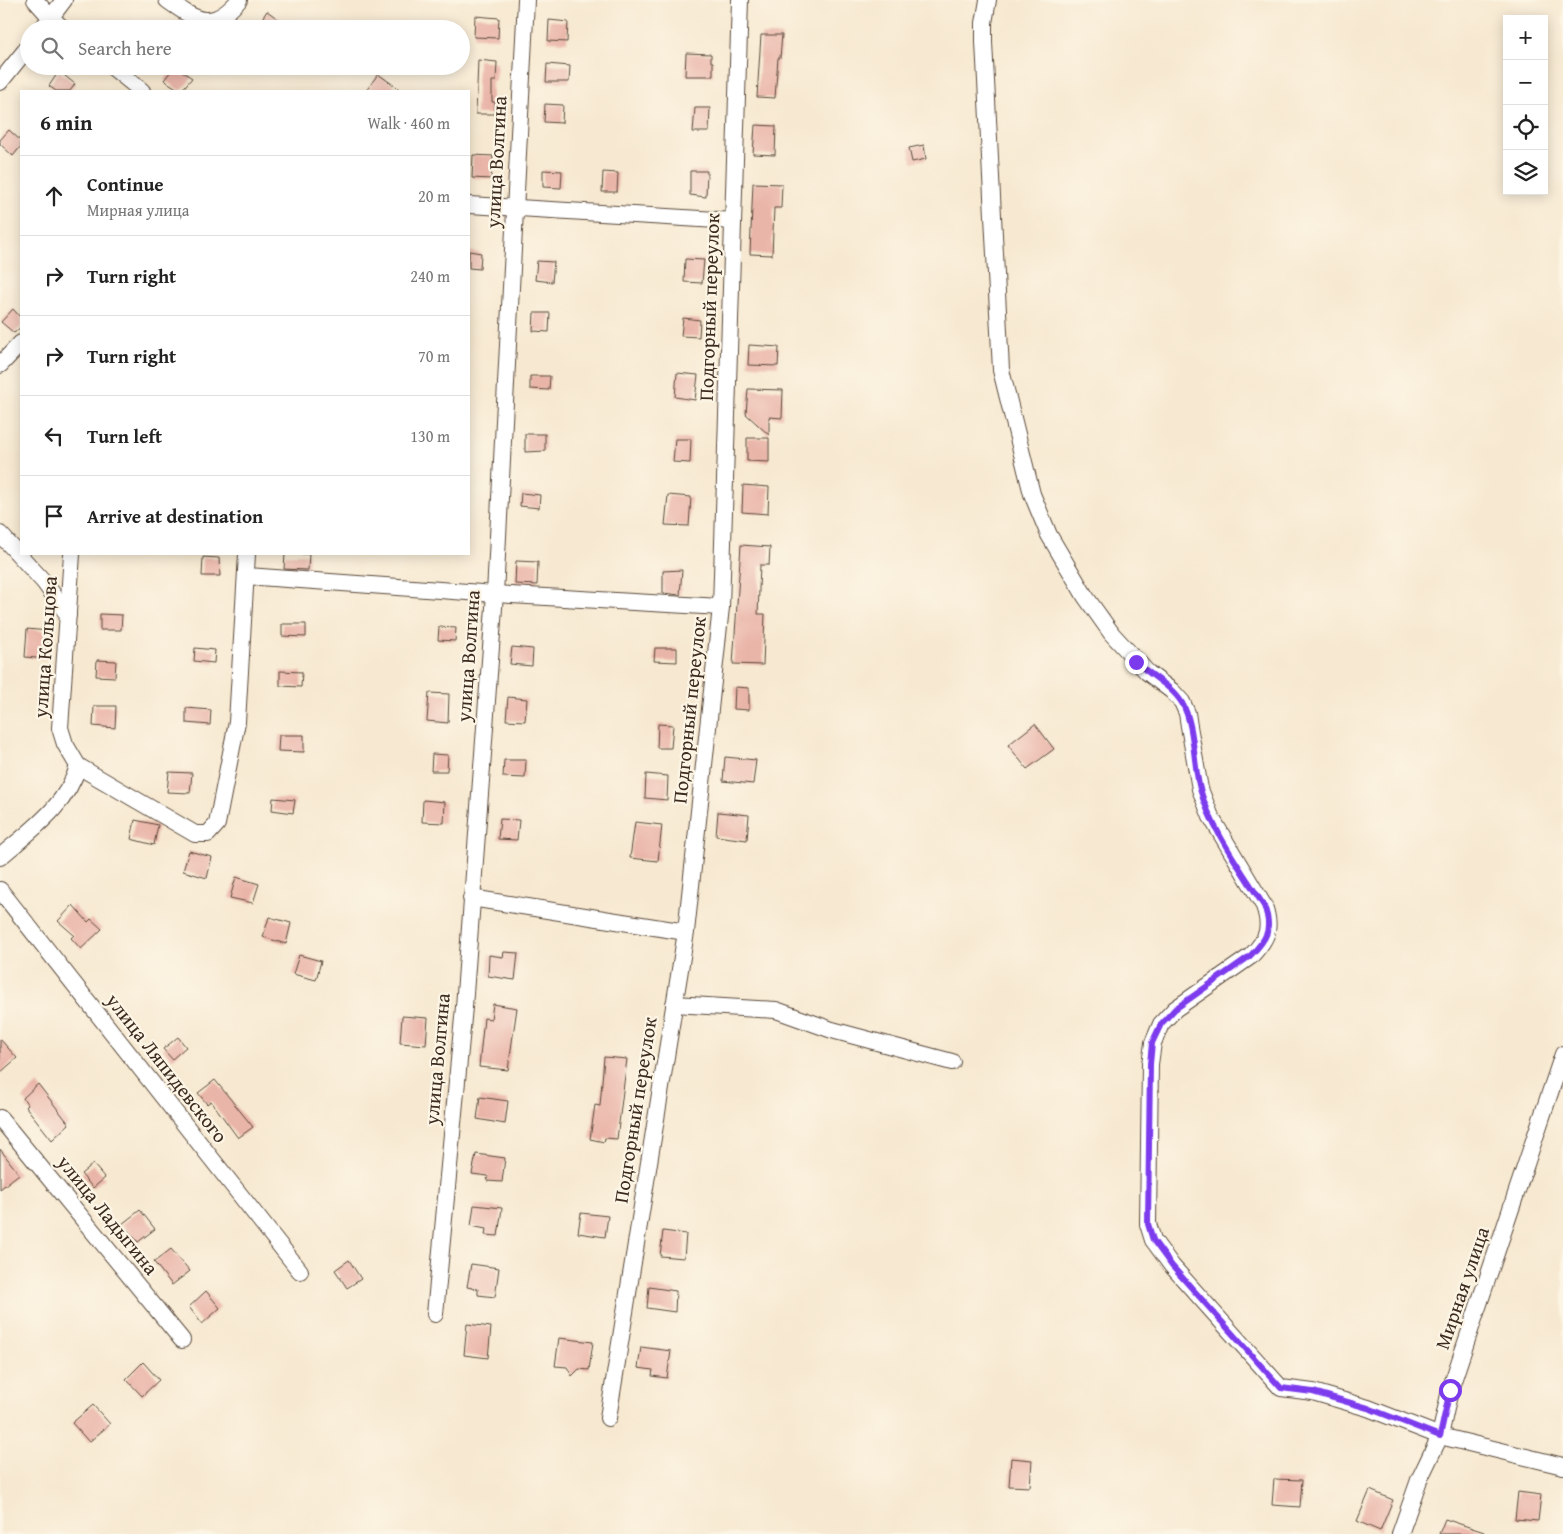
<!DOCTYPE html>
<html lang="en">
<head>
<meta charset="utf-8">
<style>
	body { margin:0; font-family:"Gentium Book Plus",serif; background:#f6f6f6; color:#222 }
	.controls { position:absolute; right:15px; top:15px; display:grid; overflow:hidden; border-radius:0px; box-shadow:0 2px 12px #0003 }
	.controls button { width:45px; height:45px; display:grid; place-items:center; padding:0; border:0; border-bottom:1px solid #e0e0e0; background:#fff; color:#222; font:25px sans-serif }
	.stop { position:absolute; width:15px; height:15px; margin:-11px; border:4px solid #7c3aed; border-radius:50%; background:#fff }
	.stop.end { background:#7c3aed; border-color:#fff; box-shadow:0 1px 5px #0008 }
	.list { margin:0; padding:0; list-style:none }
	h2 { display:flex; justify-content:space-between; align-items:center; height:65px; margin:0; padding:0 20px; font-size:21px }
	h2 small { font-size:16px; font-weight:400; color:#767676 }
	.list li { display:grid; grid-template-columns:32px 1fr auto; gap:15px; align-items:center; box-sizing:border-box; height:80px; padding:0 20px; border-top:1px solid #e0e0e0 }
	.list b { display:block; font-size:19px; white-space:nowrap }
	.list p { margin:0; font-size:16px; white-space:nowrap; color:#767676 }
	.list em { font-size:16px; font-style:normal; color:#767676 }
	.icon { flex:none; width:28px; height:28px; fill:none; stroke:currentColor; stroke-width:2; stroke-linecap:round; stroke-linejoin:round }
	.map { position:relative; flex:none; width:1563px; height:1534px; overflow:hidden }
	.search { position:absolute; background:#fff; box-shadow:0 2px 12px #0003; left:20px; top:20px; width:450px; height:55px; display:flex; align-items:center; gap:12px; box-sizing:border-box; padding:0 18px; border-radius:28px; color:#767676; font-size:19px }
	.panel { position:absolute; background:#fff; box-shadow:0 2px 12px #0003; left:20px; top:90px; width:450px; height:465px; border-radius:0px }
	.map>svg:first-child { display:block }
</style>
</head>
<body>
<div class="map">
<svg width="1563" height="1534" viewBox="0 0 1563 1534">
	<rect width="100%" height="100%" fill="#fcf5e5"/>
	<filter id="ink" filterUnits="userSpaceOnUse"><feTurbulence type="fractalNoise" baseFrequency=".02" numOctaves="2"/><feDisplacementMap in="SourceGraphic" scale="10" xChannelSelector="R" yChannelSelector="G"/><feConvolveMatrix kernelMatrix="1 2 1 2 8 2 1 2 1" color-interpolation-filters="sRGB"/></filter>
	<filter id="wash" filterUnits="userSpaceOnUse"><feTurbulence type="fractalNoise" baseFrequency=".0096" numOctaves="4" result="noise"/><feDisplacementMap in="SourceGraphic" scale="20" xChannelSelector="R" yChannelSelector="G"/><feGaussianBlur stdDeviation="1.12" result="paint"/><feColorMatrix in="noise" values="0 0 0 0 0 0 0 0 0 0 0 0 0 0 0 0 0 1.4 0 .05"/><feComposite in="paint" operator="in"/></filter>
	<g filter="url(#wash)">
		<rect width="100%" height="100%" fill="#f7e9d1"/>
		<g id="blocks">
			<!-- building -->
			<g fill="#eab5a9">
				<path d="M267 11 274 16 292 29H255Z"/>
				<path d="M475 16 499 18 498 38 474 37Z"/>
				<path d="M549 20 568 22 567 42 548 41Z"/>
				<path d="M761 35H782L780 58H778L775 98 757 97Z"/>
				<path d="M686 53 711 54V62H713V76H685Z"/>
				<path d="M478 60 497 62 496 81H492V102H495V114H476Z"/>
				<path d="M547 64 570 66 569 82H546Z"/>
				<path d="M175 66 192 78 181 91 164 80Z"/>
				<path d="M59 71 75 84 70 91H56L49 86Z"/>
				<path d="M378 74 402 91H366Z"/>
				<path d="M545 104 563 105 562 123 544 122Z"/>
				<path d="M695 108H710L709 132H693Z"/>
				<path d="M755 125 776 126 775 155 753 154Z"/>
				<path d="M9 130 21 141V146L13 156 0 144V140Z"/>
				<path d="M924 145 926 159 912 162 909 148Z"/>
				<path d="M473 155 493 156 491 179 472 178Z"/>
				<path d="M543 170 562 171 561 188 543 187Z"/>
				<path d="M690 171H707L706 197 690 195Z"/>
				<path d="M603 172 618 173 617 192H602Z"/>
				<path d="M753 183 782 184 781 208H774L772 255 750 254Z"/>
				<path d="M469 251 481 253 480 269 469 268Z"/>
				<path d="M685 259 704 260 702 283 684 282Z"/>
				<path d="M537 261 554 262 552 282 535 280Z"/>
				<path d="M13 309 21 318V327L14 333 1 322Z"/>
				<path d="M534 313H550L549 332 533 331Z"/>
				<path d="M683 318 700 320 699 337 681 336Z"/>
				<path d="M749 345 779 347 778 366 748 365Z"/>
				<path d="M677 373 698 375 695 400 675 397Z"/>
				<path d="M530 376H550L549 390 530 389Z"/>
				<path d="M748 389 783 390 782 418 769 417V435L746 414Z"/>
				<path d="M525 434H545V451L525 452Z"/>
				<path d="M747 438H769V462L747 461Z"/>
				<path d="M675 439H691L690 463 673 462Z"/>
				<path d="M743 485 769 487 768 514 742 512Z"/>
				<path d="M521 493 540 495 539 508 520 506Z"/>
				<path d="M668 495 691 497 689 526 665 525Z"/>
				<path d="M741 545 770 547 769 565H760L758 614H765L763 665 733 664Z"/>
				<path d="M285 554H309L308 570 284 569Z"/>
				<path d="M203 557 219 558 220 576H202Z"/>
				<path d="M516 561 538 562 537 585 515 584Z"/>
				<path d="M682 570 680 595 663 593V571Z"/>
				<path d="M100 614 122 615 121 630H100Z"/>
				<path d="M282 624H306V637L282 636Z"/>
				<path d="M439 627 456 628 455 641 438 640Z"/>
				<path d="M27 629 48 631 46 659 25 657Z"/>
				<path d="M512 647 533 649 532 666 510 664Z"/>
				<path d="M195 648 215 650 214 663 194 661Z"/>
				<path d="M655 648H677V662L654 661Z"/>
				<path d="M97 660 116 661 115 677 96 676Z"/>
				<path d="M280 671 302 672 301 687 280 686Z"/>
				<path d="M735 687 749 688V710L734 709Z"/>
				<path d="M429 693 449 694 448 723 427 721Z"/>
				<path d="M508 697 527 699 525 721 506 720Z"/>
				<path d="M94 706H116L115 728 93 726Z"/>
				<path d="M186 708 211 710 210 725 186 723Z"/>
				<path d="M658 724 673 725 671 748H657Z"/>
				<path d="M1035 724 1054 749 1027 769 1008 745Z"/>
				<path d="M279 735H304V752L278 751Z"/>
				<path d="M432 754 448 755 447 771H431Z"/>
				<path d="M725 757 756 760 753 784 723 781Z"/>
				<path d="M504 760H526L525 778 503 777Z"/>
				<path d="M169 772 192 773 190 793 167 792Z"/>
				<path d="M646 774 668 776 667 800 645 798Z"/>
				<path d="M273 798 295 800 293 813 272 810Z"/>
				<path d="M423 800 445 802 444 823 422 822Z"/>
				<path d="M718 812 749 815 747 840 716 836Z"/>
				<path d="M500 819 519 820 517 840 498 839Z"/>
				<path d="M135 820 158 825 154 845 131 839Z"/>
				<path d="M635 822 662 825 658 861 630 858Z"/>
				<path d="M189 851 212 857 207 878 183 871Z"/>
				<path d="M236 877 259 884 253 903 230 898Z"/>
				<path d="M73 905 88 922 91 919 102 929 81 949 71 938 74 935 58 921Z"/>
				<path d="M269 917 291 923 286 944 263 937Z"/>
				<path d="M504 952 518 953 515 980 488 976 489 955 503 957Z"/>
				<path d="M299 955 321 961 316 980 293 974Z"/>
				<path d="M493 1004 517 1008 508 1070 479 1067 484 1018 491 1019Z"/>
				<path d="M402 1016 428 1018 426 1045 400 1043Z"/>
				<path d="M178 1037 186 1047 172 1059 163 1049Z"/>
				<path d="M0 1039 17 1058 0 1073Z"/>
				<path d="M604 1057 627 1059 617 1139 605 1138 604 1142 590 1139 595 1105 600 1106Z"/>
				<path d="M215 1080 253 1127 238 1138 211 1101 207 1104 198 1093Z"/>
				<path d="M38 1084 69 1124 52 1140 26 1107 28 1105 23 1098Z"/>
				<path d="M480 1097 508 1101 505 1124 477 1119Z"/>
				<path d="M0 1149 19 1174 0 1189Z"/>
				<path d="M476 1154 505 1158 502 1182 487 1181 488 1176 472 1174Z"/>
				<path d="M93 1164 105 1178 93 1188 81 1174Z"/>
				<path d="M474 1205 502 1208 498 1236 485 1235 486 1229 471 1226Z"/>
				<path d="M140 1210 155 1229 138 1242 122 1224Z"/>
				<path d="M581 1213 608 1216 605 1237 578 1233Z"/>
				<path d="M663 1231 686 1234 684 1258 660 1256Z"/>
				<path d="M171 1249 190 1271 172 1285 154 1262Z"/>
				<path d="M349 1260 361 1279 347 1288 335 1270Z"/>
				<path d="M471 1264 499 1268 495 1297 478 1295V1289L467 1287Z"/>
				<path d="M649 1287 676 1291 675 1312 647 1308Z"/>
				<path d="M206 1291 220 1308 202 1324 189 1307Z"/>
				<path d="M467 1324 491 1327 488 1358 464 1355Z"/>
				<path d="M559 1338 593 1342 589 1370 579 1369 572 1376 567 1367 555 1366Z"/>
				<path d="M641 1347 671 1351 667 1378 652 1376 653 1370 638 1368Z"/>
				<path d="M143 1362 159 1380 142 1396 126 1379Z"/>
				<path d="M93 1405 110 1424 89 1442 72 1423Z"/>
				<path d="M1011 1458 1032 1460 1030 1487 1009 1486Z"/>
				<path d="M1274 1479 1302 1480 1300 1507 1272 1505Z"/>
				<path d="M1370 1490 1393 1500 1380 1531 1357 1521Z"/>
				<path d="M1518 1492 1541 1495 1538 1521 1515 1519Z"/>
				<path d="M1445 1519 1484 1532V1534H1439Z"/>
			</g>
		</g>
	</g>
	<g filter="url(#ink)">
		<use href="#blocks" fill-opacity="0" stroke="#574739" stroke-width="1"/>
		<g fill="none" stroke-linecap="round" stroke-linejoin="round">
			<defs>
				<g id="minor">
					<path d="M35 0 51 18 64 29"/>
					<path d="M167 0C197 21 212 32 239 0"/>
					<path d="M988 0 984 23V42L1001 370 1032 494 1049 535 1085 596 1112 634 1147 672 1172 691 1182 702 1187 713 1189 726 1200 789 1211 817 1264 906C1272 929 1267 939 1251 956L1175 1009 1161 1024 1153 1043 1150 1064 1148 1224 1153 1240 1172 1266 1281 1388 1313 1392 1368 1408 1440 1436 1563 1466"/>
					<path d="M42 29 64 0"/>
					<path d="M111 66 142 91"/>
					<path d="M0 82 29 46"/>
					<path d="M469 205 733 221"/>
					<path d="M0 365 21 343"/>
					<path d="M0 534 44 582 68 615"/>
					<path d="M246 576 495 594 721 607"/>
					<path d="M78 766 195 834H208L217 824 237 722 247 554"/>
					<path d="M0 857C30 831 67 806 78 766L65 744 60 728 72 554"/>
					<path d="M0 890 300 1271"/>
					<path d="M471 898 686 932"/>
					<path d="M674 1004 776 1010 832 1030 952 1062"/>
					<path d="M0 1118 182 1340"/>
					<path d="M435 1314 464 1007 495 594 526 0"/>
					<path d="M608 1418 686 932 721 607 740 0"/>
					<path d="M1400 1534 1419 1480 1440 1436 1450 1390 1563 1054"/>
				</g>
			</defs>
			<!-- minor casing -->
			<use href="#minor" stroke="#574739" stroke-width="18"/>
			<!-- minor -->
			<use href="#minor" stroke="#fff" stroke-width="16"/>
		</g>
	</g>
	<g fill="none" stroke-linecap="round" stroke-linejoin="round" filter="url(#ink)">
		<!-- route -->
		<path stroke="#7c3aed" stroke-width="6" d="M1136 662C1151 676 1172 686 1182 703 1195 725 1193 764 1200 789 1212 831 1241 869 1264 906 1273 929 1267 939 1250 956L1175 1009 1161 1024 1152 1043 1150 1064 1148 1224 1153 1240 1172 1266 1281 1388 1313 1392 1368 1408 1440 1436 1450 1390"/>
	</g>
	<g text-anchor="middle" stroke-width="4.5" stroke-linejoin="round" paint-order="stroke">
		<!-- street labels -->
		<g font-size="20" fill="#3b2a1e" stroke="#fcf5e5">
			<text transform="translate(496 162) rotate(-87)" y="7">улица Волгина</text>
			<text transform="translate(709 307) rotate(-88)" y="7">Подгорный переулок</text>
			<text transform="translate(45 647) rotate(-86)" y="7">улица Кольцова</text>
			<text transform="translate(468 656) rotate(-86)" y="7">улица Волгина</text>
			<text transform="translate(689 710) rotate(-84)" y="7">Подгорный переулок</text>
			<text transform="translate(437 1059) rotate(-85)" y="7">улица Волгина</text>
			<text transform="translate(167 1068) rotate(52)" y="7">улица Ляпидевского</text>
			<text transform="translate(635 1110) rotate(-81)" y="7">Подгорный переулок</text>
			<text transform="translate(108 1215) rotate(51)" y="7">улица Ладыгина</text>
			<text transform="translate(1462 1288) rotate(-71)" y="7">Мирная улица</text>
		</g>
	</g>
</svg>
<div class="controls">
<button>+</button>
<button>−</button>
<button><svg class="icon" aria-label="locate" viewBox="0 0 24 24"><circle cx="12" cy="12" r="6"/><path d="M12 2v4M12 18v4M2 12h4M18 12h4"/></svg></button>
<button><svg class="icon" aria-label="layers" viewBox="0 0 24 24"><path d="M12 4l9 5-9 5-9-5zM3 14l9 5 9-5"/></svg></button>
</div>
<div class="stop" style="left:1450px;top:1390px"></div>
<div class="stop end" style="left:1136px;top:662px"></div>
<div class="search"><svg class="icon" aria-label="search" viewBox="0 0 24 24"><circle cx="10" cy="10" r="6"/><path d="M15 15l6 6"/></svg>Search here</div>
<section class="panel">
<h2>6 min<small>Walk · 460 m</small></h2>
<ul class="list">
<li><svg class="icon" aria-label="ahead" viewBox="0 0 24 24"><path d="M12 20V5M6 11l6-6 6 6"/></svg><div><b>Continue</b><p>Мирная улица</p></div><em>20 m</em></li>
<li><svg class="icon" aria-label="right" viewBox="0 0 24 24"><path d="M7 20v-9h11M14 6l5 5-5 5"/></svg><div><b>Turn right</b></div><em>240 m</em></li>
<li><svg class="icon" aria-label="right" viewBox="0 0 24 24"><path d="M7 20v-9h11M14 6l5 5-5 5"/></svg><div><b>Turn right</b></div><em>70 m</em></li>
<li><svg class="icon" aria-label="left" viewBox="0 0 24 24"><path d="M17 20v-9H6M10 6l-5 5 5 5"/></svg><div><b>Turn left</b></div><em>130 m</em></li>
<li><svg class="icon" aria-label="arrive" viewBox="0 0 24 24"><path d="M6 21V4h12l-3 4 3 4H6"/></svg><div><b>Arrive at destination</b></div></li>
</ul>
</section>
</div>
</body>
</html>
